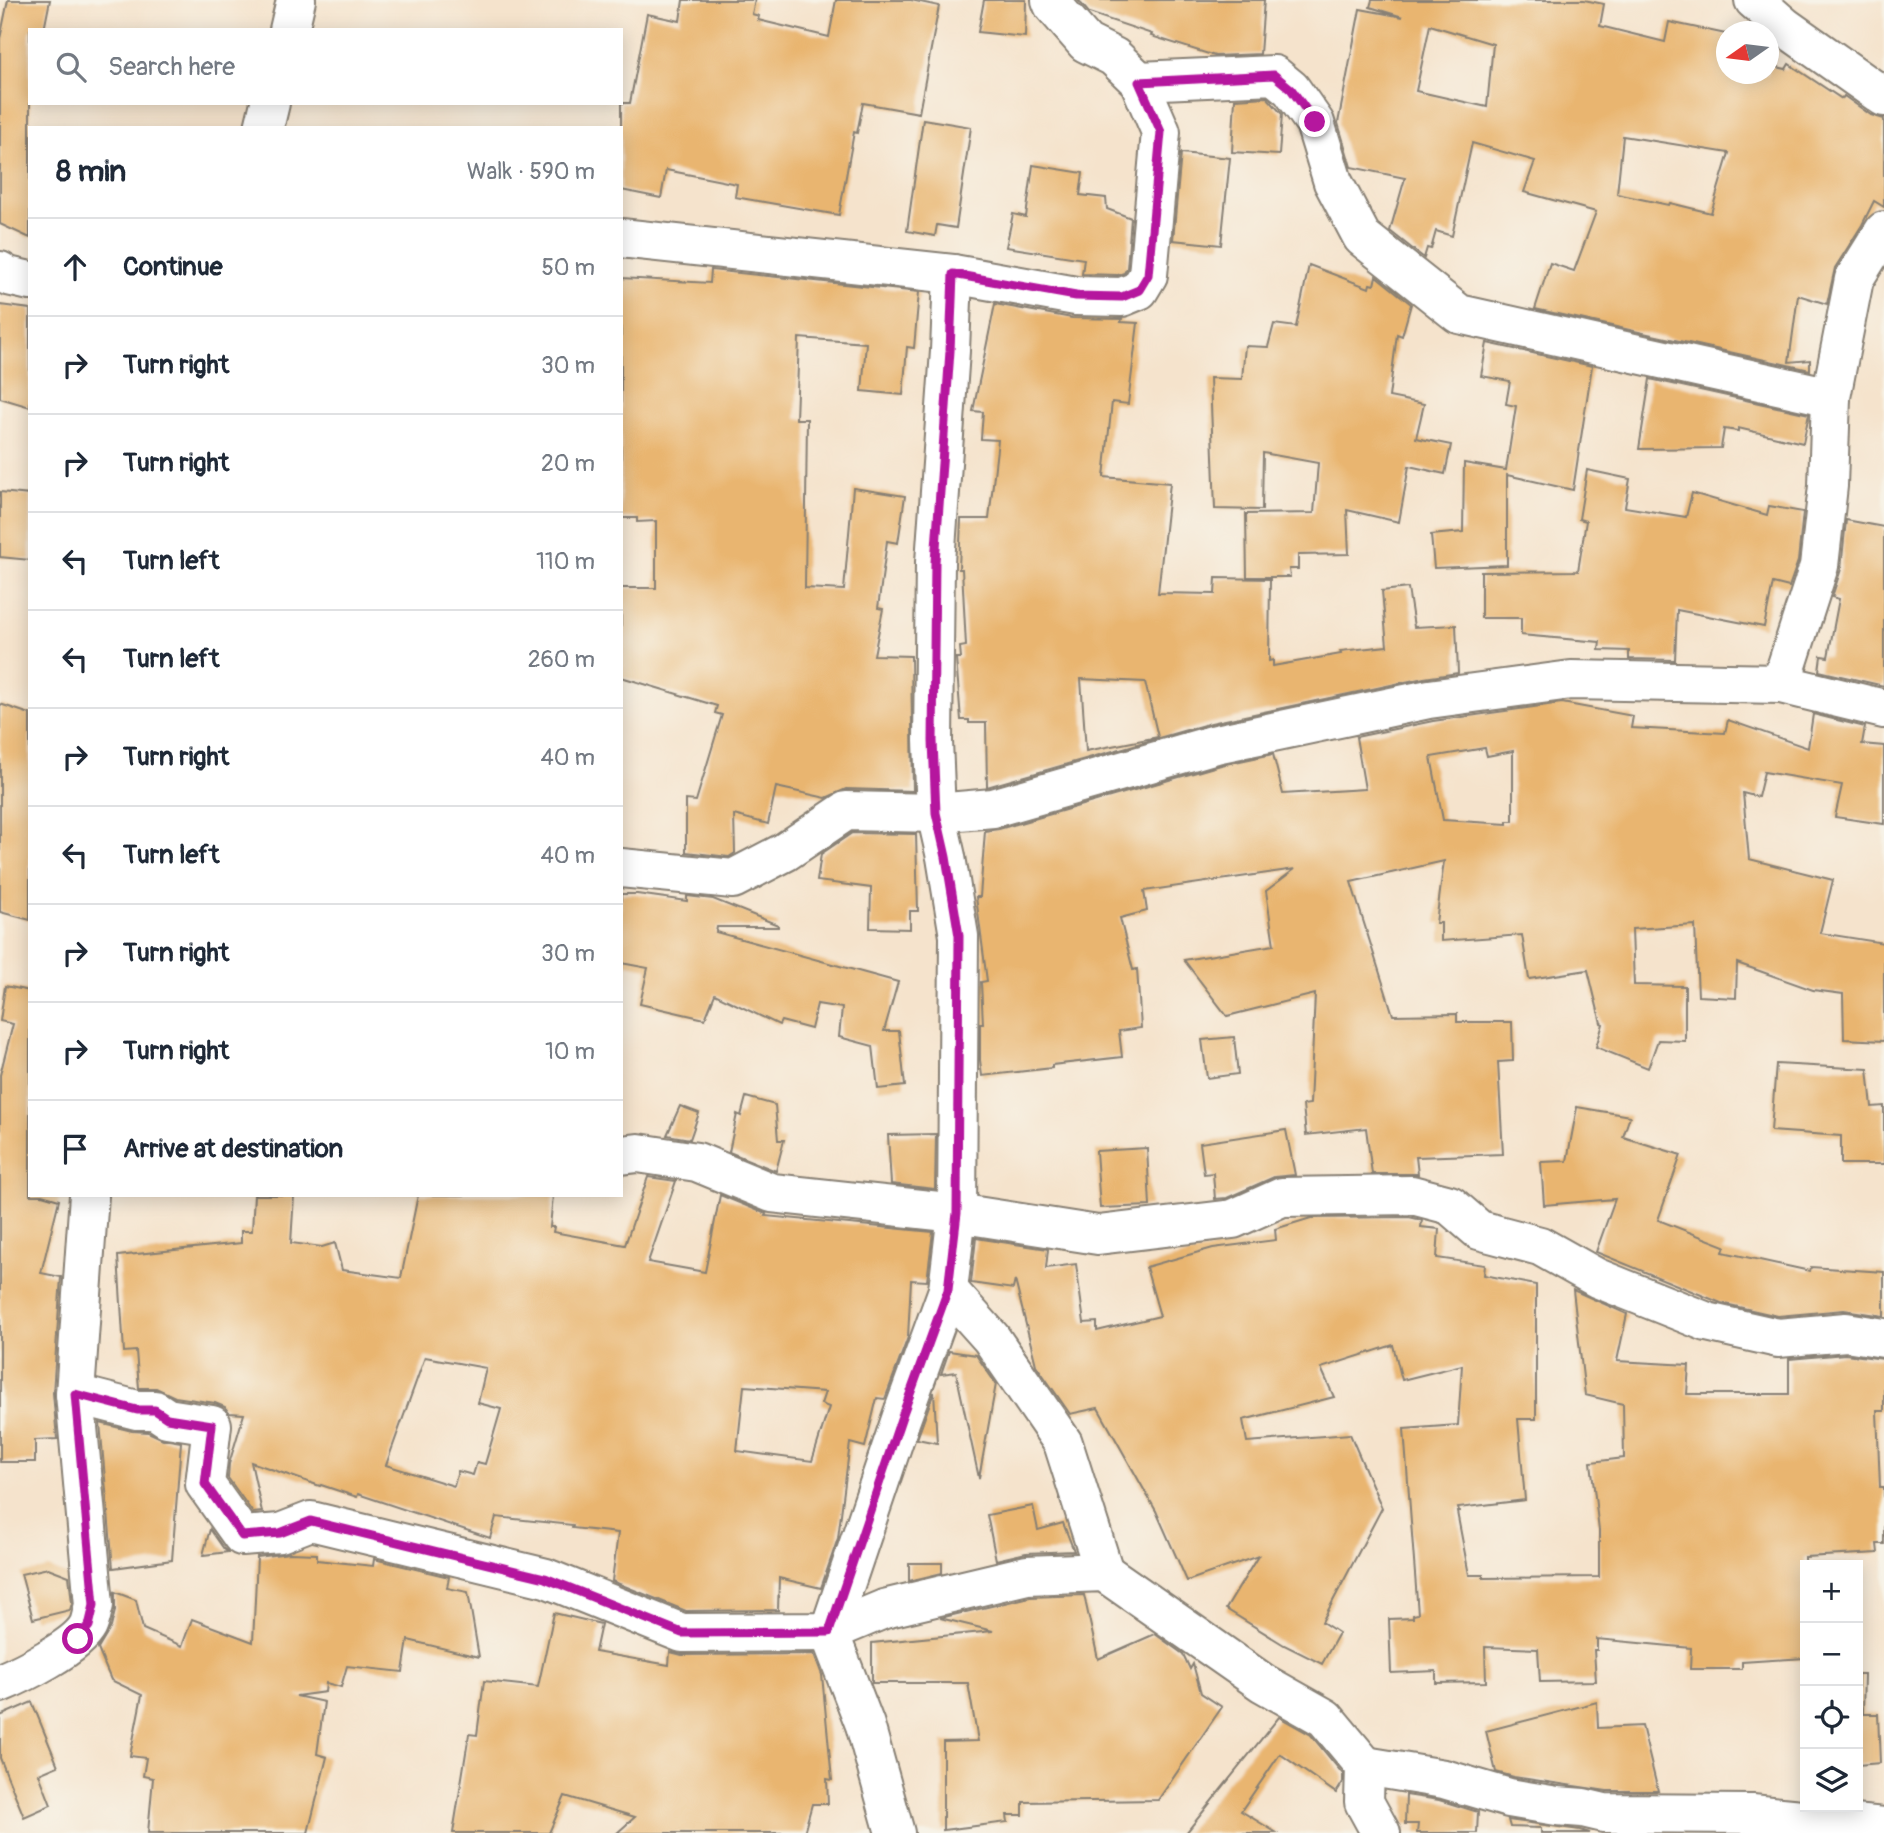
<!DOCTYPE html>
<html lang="en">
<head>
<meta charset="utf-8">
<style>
	body { margin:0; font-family:Pangolin,sans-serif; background:#f2f2f3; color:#1f2937 }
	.controls { position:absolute; right:21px; bottom:21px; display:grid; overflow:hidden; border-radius:0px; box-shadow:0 4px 18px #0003 }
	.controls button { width:63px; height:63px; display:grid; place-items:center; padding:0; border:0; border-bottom:2px solid #e0e1e3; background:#fff; color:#1f2937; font:35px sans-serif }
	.compass { position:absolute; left:1716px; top:21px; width:63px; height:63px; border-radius:50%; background:#fff; box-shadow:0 4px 18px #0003; rotate:256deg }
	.stop { position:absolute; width:21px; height:21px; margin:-16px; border:5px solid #b5179e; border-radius:50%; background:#fff }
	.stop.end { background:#b5179e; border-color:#fff; box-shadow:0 2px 7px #0008 }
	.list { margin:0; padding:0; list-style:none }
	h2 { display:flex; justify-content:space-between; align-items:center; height:91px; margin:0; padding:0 28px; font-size:30px }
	h2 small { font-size:23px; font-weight:400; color:#747a83 }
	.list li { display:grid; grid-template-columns:46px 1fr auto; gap:21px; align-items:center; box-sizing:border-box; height:98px; padding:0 28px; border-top:2px solid #e0e1e3 }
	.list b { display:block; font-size:26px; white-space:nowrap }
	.list em { font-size:23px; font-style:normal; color:#747a83 }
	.icon { flex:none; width:38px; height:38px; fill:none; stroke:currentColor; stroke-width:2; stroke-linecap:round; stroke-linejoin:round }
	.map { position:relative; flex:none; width:1884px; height:1833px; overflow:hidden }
	.search { position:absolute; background:#fff; box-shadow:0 4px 18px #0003; left:28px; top:28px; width:595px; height:77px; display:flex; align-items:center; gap:18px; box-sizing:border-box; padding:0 24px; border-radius:0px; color:#747a83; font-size:26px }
	.panel { position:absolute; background:#fff; box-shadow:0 4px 18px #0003; left:28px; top:126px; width:595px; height:1071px; border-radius:0px }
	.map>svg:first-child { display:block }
</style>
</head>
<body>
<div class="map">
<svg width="1884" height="1833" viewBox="0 0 1884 1833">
	<rect width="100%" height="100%" fill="#f7f3e8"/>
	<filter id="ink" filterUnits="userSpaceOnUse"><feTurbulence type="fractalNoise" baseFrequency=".0143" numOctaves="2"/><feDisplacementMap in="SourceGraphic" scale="14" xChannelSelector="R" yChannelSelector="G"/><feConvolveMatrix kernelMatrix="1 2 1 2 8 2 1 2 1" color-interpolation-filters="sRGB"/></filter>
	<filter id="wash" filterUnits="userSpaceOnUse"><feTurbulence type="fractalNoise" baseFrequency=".00686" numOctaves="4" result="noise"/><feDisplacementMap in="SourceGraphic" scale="28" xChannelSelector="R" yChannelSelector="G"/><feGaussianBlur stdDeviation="1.57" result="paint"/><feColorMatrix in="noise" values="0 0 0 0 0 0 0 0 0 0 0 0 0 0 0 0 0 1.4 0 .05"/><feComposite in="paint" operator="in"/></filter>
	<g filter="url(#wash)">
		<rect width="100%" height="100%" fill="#f5e3cc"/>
		<g id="blocks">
			<!-- building -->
			<g fill="#e9b56f" fill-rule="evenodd">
				<path d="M8 0H50L44 30H30V238L0 224V39Z"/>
				<path d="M683 0H755L752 14 759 16 758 20 829 37 836 0H911L939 6 919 113 863 103 857 133 854 132 839 215 735 197 737 184 666 170 661 198 621 190V103H630L647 14 680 21Z"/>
				<path d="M984 0H1026L1025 37 978 32Z"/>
				<path d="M1078 0H1264L1260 54 1215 56 1151 36 1152 34 1089 13Z"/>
				<path d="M1372 0H1584L1604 4 1600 26 1665 42 1669 22 1726 34V74H1768V65L1786 69 1789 64 1842 99 1844 96 1871 115 1884 119V207L1874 201 1862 225 1835 268 1827 304 1798 295 1789 362 1810 360V370L1535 309 1550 263 1574 271 1596 212 1524 192 1535 161 1472 143 1452 236 1436 231 1431 249 1427 248 1424 258 1390 231 1405 178 1351 167 1338 123 1360 9 1403 17 1370 7ZM1430 25 1493 44 1487 107 1416 91ZM1623 136 1729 153 1711 213 1670 203 1669 205 1617 194Z"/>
				<path d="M1267 97 1282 114 1279 155 1232 152 1235 99Z"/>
				<path d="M923 119 971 127 956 228 937 225 935 236 907 231Z"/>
				<path d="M1181 153 1230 158 1221 245 1173 240Z"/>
				<path d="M1033 165 1083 173 1080 195 1106 198 1107 209 1131 218 1127 268 1124 273 1118 275 1082 274 1084 259 1006 247 1013 214 1026 217Z"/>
				<path d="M1309 265 1369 288 1370 284 1374 285 1376 276 1411 304 1402 336 1397 334 1389 397 1424 404 1416 438 1451 445 1445 474 1409 466 1399 522 1347 510 1349 554 1298 555V569H1289L1290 577H1247L1246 514 1314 513 1318 463 1263 453 1262 510 1215 509 1210 378 1242 379 1245 346 1268 347 1274 324 1296 327Z"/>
				<path d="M711 270 919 292 914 348 907 347 903 395 862 391 866 343 799 338 796 419H807L805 588 844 590 853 488 905 496 898 543 887 541 878 608 883 609 874 655 911 656 913 791 846 789 826 798 776 787 768 824 734 815 735 853 729 857 686 852V800L696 801 722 715 715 713 717 706 621 677V588H656V521L637 522V518H621V278L710 283Z"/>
				<path d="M995 304 1072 318 1122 319 1121 322 1138 323 1128 404 1112 402 1104 477 1170 483 1158 593 1215 594 1216 578 1270 579 1269 661 1273 660V666L1341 654 1340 651 1387 646 1382 591 1408 588 1414 627 1456 625 1458 673 1424 678 1211 723 987 787 986 723H969V720H961L956 658H961L960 647 966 646 962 569H959L961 519H989L998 440 981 439 983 412 973 411ZM1081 679 1145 682 1158 737 1086 751Z"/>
				<path d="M0 305 30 309V407L0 398Z"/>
				<path d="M1487 343 1592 366 1573 490 1507 475V565L1434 568 1431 535 1463 532 1464 463 1506 470 1516 406 1506 404 1510 381 1481 376Z"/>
				<path d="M1650 379 1809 414 1803 443 1738 428V431L1724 429 1721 448 1639 449Z"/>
				<path d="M1587 470 1630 479 1625 507 1686 517 1692 493 1767 515 1769 506 1803 512 1798 561 1789 587 1773 583 1764 627 1677 610 1675 660 1629 659V651L1599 650 1600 642 1521 635V618H1481V572L1578 571 1586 521 1579 519Z"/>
				<path d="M0 492 30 495V560L0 557Z"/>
				<path d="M1846 520 1884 527V686L1819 671 1821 656 1828 657 1839 599 1832 597 1841 569Z"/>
				<path d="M1562 703 1633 716 1631 728 1725 733 1728 720 1808 748 1813 714 1865 727 1862 744 1884 746V824L1835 817 1842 785 1764 772 1758 797 1743 793 1749 859 1833 880 1820 933 1884 943V1041L1844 1039 1843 994 1813 990 1737 963 1736 998 1698 996 1695 925 1632 929 1634 985 1685 986V1041L1658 1040 1648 1068 1596 1047 1603 1024 1601 1023 1588 970 1529 979 1522 935 1441 941V923H1436L1444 861 1351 882 1393 1015 1457 1014V1022H1512L1513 1061 1498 1062 1503 1154 1416 1157 1418 1174H1372L1366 1128 1306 1135 1303 1105 1310 1104 1315 994 1227 1016 1184 960 1274 945 1266 891 1295 869 1144 891 1147 911 1120 918 1133 970 1137 969 1141 1028 1119 1031 1122 1057 1052 1065V1068L982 1076 980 1060V1024H983L981 982 987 981 976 897H980L985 831 999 829 1221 765 1273 754 1283 794 1365 789 1356 737 1433 721ZM1485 748 1487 756 1513 751V821H1507V824L1443 820 1431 757Z"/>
				<path d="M0 704 30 714V920L0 912Z"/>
				<path d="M852 833 916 834 918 911H910V929L870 928 871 888 817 881 821 854Z"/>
				<path d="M621 894H637L687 901V896L713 899 778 925V927H717L716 932 898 982 884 1031H899L905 1086 878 1089 873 1046 839 1037 842 1008 817 1004 811 1029 781 1021 779 1025 715 994 705 1019 640 1004 648 968 621 963Z"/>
				<path d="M5 986 30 991V1195H42L59 1200 41 1273 61 1277 53 1393 57 1439 35 1440V1462H0V1075L13 1024 0 1021Z"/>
				<path d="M1234 1037 1238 1074 1207 1078 1202 1040Z"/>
				<path d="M1776 1064 1868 1069 1872 1107 1884 1106V1164H1841V1136L1771 1131Z"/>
				<path d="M746 1097 775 1105 778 1140H784L776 1171 729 1152 737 1114 741 1116Z"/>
				<path d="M680 1106 699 1113 690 1139 667 1135Z"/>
				<path d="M1577 1107 1630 1116 1623 1137 1681 1155 1658 1220 1725 1246 1723 1252 1810 1271 1811 1267 1884 1272V1316L1844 1310 1778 1316 1721 1303 1596 1252 1615 1199 1544 1205 1541 1162 1567 1161Z"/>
				<path d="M1286 1130 1295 1175 1274 1177 1227 1198 1215 1199 1213 1173 1204 1174 1200 1143Z"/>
				<path d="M936 1134 935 1189 891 1184 888 1135Z"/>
				<path d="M1147 1148 1150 1206 1100 1208 1096 1151Z"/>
				<path d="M648 1177 676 1181 648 1262 705 1272 720 1195 766 1214 765 1216 933 1232 927 1281 911 1280 908 1337 885 1399 877 1398 865 1447 850 1443 838 1538 821 1588 779 1578 778 1610 686 1611 612 1581 618 1533 572 1528 573 1525 496 1517 490 1538 358 1494 357 1497 321 1485 320 1486 251 1462 262 1512 253 1513 228 1478 229 1464 244 1414 229 1413 225 1407 215 1403 175 1397 156 1388H139L136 1351 124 1352 118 1256 241 1243V1231H252L254 1195H294L291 1243 322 1247 335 1243 342 1270 401 1278 418 1195H553L550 1227H554L553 1232 625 1245ZM425 1357 486 1368 478 1403 501 1409 485 1464 477 1462 473 1475 458 1471 454 1486 386 1465ZM744 1386 825 1392 821 1404 829 1407 812 1461 737 1451Z"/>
				<path d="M1409 1217 1422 1220 1421 1227 1439 1229 1437 1258 1485 1265 1484 1275 1536 1285V1419H1518L1525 1500 1458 1508 1459 1512H1457L1469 1575H1483V1578L1599 1577V1531L1591 1462 1624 1458 1623 1404 1585 1395 1573 1290 1627 1314 1617 1361 1689 1365 1687 1394H1789V1359L1845 1354 1884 1359V1411H1877L1880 1487H1884V1544H1877L1878 1553 1805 1557V1658L1742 1662V1669H1690L1691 1648 1597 1639V1650H1594L1596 1681 1540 1682 1538 1649 1485 1647 1486 1682 1436 1683V1671L1391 1673 1389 1619 1413 1618V1615L1418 1614 1404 1429 1458 1425 1462 1365 1402 1380 1393 1345 1321 1368 1334 1397 1243 1420 1247 1442 1350 1434 1382 1508 1322 1622 1339 1633 1322 1664 1284 1645 1226 1609 1258 1556 1187 1581 1156 1511 1098 1408 1070 1414 1036 1365 1015 1280 1013 1289 971 1283 976 1238 1048 1249 1046 1268 1076 1264 1084 1323 1097 1322V1331L1160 1316 1146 1267 1213 1248 1276 1240 1275 1229 1311 1218Z"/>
				<path d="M949 1351 976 1355 996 1384 979 1478 956 1372 941 1374Z"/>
				<path d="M934 1392 937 1443 917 1439Z"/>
				<path d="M100 1423 132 1431 148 1432 163 1439 181 1442 172 1560 113 1568Z"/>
				<path d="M1033 1506 1038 1530 1063 1523 1074 1551 1026 1553 996 1560 987 1515Z"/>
				<path d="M210 1529 224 1549 228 1552 203 1555Z"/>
				<path d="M290 1553 317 1554V1560L373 1566 374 1559 449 1577 447 1588 468 1592 479 1657 408 1640 403 1672 347 1666 341 1687 326 1683 325 1692 296 1696 324 1702 317 1754 327 1757 308 1833H148L153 1778 143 1776 146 1758 130 1756 142 1695 111 1680 98 1649 111 1627 115 1611V1592L136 1600 143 1629 182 1646 192 1619 253 1642 257 1557Z"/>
				<path d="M909 1563H942V1573L909 1581Z"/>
				<path d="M48 1568 69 1576 72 1603 70 1610 33 1619 21 1574Z"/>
				<path d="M1084 1595 1098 1659 1155 1634 1183 1654 1190 1669 1193 1664 1201 1693 1222 1707 1158 1800 1023 1802V1815H1007L1008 1822 943 1830V1742L978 1741 968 1683H872V1643L993 1631 940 1618 1030 1597Z"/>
				<path d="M554 1613 601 1624 595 1652 669 1665 670 1652 682 1655 814 1654 822 1675 832 1780 827 1779 828 1804H812L804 1833H617L635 1817 565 1796 549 1833H453L469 1734 477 1735 484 1681 538 1687Z"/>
				<path d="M1858 1674H1864L1863 1714H1878L1880 1763 1858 1765Z"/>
				<path d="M32 1702 58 1766 39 1774 51 1805 24 1817 0 1758V1716Z"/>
				<path d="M1597 1702 1598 1728 1642 1726 1658 1791H1607L1514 1777 1496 1772 1486 1731Z"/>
				<path d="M1279 1717 1311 1735 1343 1774V1782L1336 1793 1280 1754 1241 1811 1277 1833H1186Z"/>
				<path d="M1406 1795 1439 1800 1478 1812 1477 1833H1417L1418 1824H1405Z"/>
				<path d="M1508 1820 1580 1830 1590 1833H1541V1828L1510 1827Z"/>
			</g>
		</g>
	</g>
	<g filter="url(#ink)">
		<use href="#blocks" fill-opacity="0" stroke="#888074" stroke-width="2"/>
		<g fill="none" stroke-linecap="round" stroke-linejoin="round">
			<defs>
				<g id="street">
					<path d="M1754 0 1785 27 1884 97"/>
					<path d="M289 30 296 0"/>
					<path d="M1139 81 1274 75 1291 89 1315 123 1333 182 1362 237 1459 314 1831 397"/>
					<path d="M264 128 270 103"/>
					<path d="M621 238 953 274 1076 296 1122 297 1139 290 1148 275 1161 132 1139 81 1114 57 1086 43 1053 5 1051 0"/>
					<path d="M0 271 8 276 30 281"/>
					<path d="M1781 684 1819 566 1828 486 1831 397 1854 279 1884 231"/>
					<path d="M621 868 733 879 785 852 846 811 936 813 993 808 1216 744 1429 699 1571 680 1781 684 1884 709"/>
					<path d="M621 1155 638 1153 697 1162 772 1193 957 1213 1098 1235 1233 1219 1282 1197 1412 1195 1450 1205 1479 1230 1540 1246 1597 1278 1707 1322 1778 1338 1846 1332 1884 1338"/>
					<path d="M948 1290 991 1338 1063 1443 1104 1572"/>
					<path d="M75 1394 137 1410H155L167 1418 212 1425 205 1484 242 1536 280 1533 311 1521 546 1578 682 1633 829 1632 884 1609 1027 1575 1104 1572 1263 1683 1325 1718 1365 1766 1364 1802 1381 1833"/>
					<path d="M0 1683C22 1674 77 1647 88 1626 91 1620 92 1611 94 1605L75 1394 89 1195"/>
					<path d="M1365 1766 1444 1779 1509 1798 1557 1806 1583 1808 1604 1813 1752 1814 1884 1827"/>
					<path d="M895 1833 865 1725 829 1632 901 1419 948 1290 957 1213 959 936 946 857 936 813 933 741 935 562 950 351 953 274"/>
				</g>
			</defs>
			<!-- street casing -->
			<use href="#street" stroke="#888074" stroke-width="42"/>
			<!-- street -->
			<use href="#street" stroke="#fff" stroke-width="38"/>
		</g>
	</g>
	<g fill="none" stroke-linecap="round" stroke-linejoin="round" filter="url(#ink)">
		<!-- route -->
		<path stroke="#b5179e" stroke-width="9" d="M78 1639 89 1626 94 1605 75 1394 137 1410H155L167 1418 212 1425 205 1484 242 1536 280 1533 311 1521 545 1578 682 1633 829 1632 901 1419 948 1290 957 1213 959 936 946 857 936 813 933 741 935 562 950 351 953 274 1076 296 1122 297 1139 290 1148 275 1161 132 1139 82 1274 75 1291 89 1315 122"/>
	</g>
</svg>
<div class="controls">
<button>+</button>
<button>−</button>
<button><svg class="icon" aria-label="locate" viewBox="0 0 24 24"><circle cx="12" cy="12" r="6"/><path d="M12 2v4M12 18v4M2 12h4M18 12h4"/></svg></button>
<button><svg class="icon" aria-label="layers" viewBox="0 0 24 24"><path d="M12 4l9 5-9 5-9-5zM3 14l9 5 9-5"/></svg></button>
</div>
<svg class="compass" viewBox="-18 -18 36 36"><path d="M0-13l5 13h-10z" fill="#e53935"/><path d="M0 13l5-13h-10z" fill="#747a83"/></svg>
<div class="stop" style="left:78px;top:1639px"></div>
<div class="stop end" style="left:1315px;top:122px"></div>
<div class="search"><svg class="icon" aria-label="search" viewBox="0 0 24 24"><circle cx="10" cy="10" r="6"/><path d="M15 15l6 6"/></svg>Search here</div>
<section class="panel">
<h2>8 min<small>Walk · 590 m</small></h2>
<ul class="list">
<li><svg class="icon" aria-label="ahead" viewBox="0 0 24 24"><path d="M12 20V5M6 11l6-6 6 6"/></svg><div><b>Continue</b></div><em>50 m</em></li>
<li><svg class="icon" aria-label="right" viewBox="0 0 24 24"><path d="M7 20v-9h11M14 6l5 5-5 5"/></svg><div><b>Turn right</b></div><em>30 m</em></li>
<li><svg class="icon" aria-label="right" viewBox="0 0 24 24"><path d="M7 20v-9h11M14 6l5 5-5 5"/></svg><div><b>Turn right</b></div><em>20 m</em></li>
<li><svg class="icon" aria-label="left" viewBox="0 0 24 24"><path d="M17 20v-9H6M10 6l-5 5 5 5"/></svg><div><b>Turn left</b></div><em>110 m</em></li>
<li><svg class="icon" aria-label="left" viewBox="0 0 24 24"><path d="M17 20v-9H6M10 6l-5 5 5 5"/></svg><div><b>Turn left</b></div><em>260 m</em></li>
<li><svg class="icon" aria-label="right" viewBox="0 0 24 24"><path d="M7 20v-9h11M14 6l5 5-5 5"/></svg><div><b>Turn right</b></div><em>40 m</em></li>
<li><svg class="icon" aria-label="left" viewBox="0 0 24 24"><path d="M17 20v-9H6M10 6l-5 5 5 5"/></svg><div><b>Turn left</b></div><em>40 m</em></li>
<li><svg class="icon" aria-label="right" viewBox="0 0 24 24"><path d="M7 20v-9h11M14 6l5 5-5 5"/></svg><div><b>Turn right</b></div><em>30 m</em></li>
<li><svg class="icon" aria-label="right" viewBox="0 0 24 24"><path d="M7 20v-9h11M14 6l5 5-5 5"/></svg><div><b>Turn right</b></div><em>10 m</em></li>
<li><svg class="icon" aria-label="arrive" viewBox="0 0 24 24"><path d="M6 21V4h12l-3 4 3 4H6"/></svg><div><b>Arrive at destination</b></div></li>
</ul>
</section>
</div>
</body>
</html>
